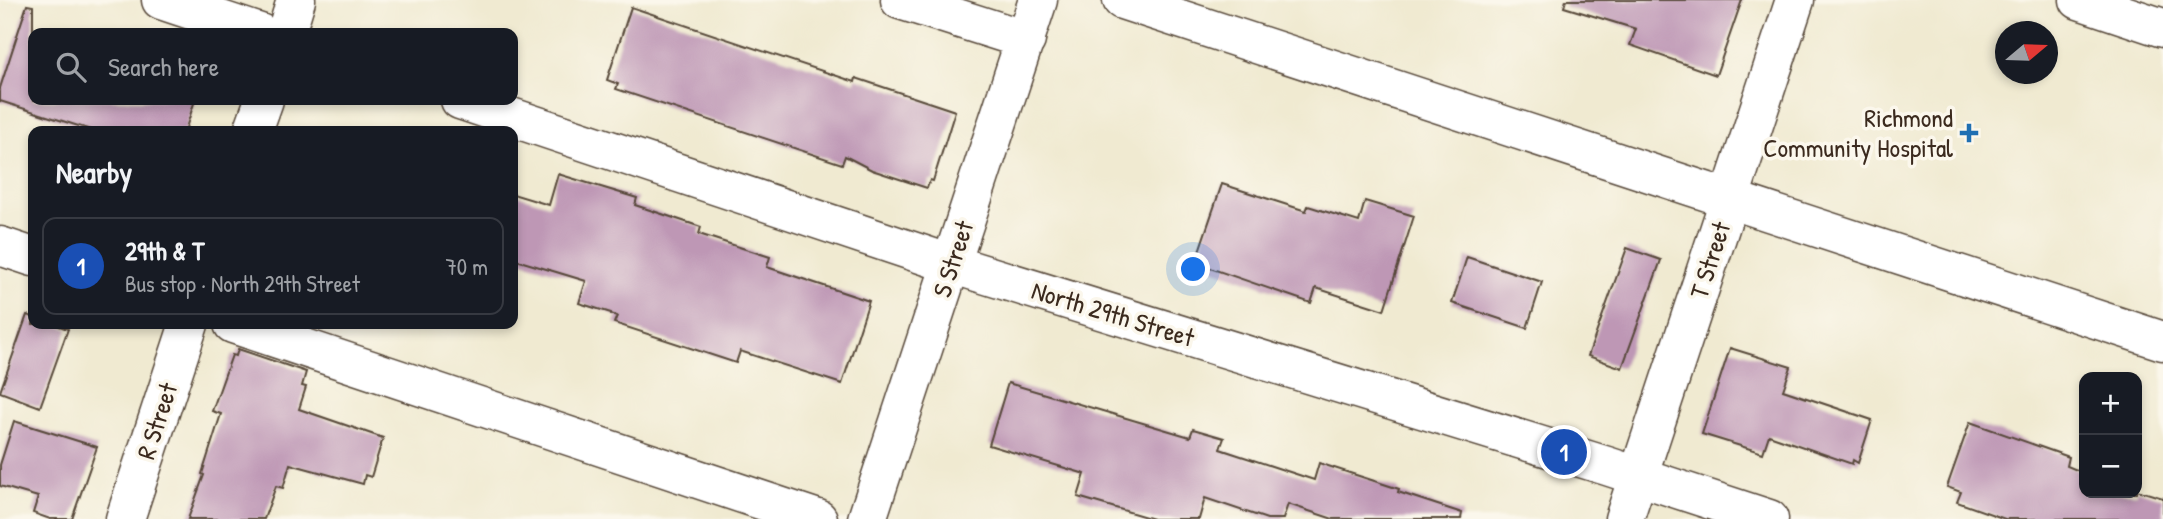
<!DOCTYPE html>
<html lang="en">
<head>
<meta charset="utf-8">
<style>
	body { margin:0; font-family:"Patrick Hand",sans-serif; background:#242831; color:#f1f3f6 }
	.controls { position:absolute; right:21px; bottom:21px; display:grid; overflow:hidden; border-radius:14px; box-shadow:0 4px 10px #0003 }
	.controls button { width:63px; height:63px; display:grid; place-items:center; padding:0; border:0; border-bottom:2px solid #363941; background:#171b24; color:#f1f3f6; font:35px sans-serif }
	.compass { position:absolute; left:1995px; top:21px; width:63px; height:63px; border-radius:50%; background:#171b24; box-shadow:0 4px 10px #0003; rotate:71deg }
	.you { position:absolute; left:1194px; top:270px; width:24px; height:24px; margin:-18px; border:5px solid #fff; border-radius:50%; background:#1a73e8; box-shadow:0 0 0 10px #1a73e833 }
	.badge { display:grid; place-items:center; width:46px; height:46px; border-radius:50%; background:#2563eb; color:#fff; font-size:23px; font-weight:700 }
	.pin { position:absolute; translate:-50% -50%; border:4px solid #fff; box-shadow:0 2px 7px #0006 }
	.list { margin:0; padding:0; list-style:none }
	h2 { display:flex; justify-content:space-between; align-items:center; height:91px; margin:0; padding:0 28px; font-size:30px }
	h2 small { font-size:23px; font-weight:400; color:#9ea1a6 }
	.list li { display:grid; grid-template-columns:46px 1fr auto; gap:21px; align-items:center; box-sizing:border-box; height:98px; margin:0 14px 14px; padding:0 14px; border:2px solid #363941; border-radius:14px }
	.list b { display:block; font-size:26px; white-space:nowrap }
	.list p { margin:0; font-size:23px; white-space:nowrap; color:#9ea1a6 }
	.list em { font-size:23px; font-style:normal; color:#9ea1a6 }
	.icon { flex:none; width:38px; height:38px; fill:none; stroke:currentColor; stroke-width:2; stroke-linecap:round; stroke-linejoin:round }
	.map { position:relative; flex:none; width:2163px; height:519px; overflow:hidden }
	.search { position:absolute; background:#171b24; box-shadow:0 4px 10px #0003; left:28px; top:28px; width:490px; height:77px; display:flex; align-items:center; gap:18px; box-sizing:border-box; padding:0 24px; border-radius:14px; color:#9ea1a6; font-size:26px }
	.panel { position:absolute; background:#171b24; box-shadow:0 4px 10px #0003; left:28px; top:126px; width:490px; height:203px; border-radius:14px }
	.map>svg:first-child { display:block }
</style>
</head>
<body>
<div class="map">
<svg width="2163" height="519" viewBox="0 0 2163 519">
	<rect width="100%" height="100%" fill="#fbf7ec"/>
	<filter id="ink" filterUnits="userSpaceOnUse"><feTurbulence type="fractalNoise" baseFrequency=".0143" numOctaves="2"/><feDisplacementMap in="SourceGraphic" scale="14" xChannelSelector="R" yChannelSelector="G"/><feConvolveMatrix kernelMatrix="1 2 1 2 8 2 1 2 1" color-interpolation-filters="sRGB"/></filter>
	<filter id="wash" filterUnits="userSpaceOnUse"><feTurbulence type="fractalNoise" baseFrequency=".00686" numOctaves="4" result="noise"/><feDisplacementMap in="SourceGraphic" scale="28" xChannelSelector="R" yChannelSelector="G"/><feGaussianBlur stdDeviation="1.57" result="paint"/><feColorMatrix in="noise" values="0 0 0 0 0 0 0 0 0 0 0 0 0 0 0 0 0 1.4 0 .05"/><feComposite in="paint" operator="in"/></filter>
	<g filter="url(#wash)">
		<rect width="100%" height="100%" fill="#f0ead1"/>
		<g id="blocks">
			<!-- building -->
			<g fill="#be97b5">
				<path d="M1566 0H1742L1716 75 1630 45 1636 29 1564 7Z"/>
				<path d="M27 5 33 6V100H195L185 131H94L0 101V88Z"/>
				<path d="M631 7 855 82 856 78 955 111 933 181 930 180 927 188 872 170 845 156 842 164 616 89 618 84 607 80Z"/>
				<path d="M558 174 637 198 635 205 701 227 699 234 770 257 767 267 869 301 842 384 740 351 736 363 614 323 617 316 611 314V313L579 303 586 281 513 259V194L549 205Z"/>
				<path d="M1222 184 1306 211 1308 206 1359 222 1365 201 1414 216 1384 310 1316 288 1311 303 1195 263Z"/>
				<path d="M1627 248 1661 260 1622 368 1588 356Z"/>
				<path d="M1467 257 1542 282 1527 328 1452 303Z"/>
				<path d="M27 315 33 317V324H53L68 329 40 407 0 392Z"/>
				<path d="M1730 348 1791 367 1783 390 1872 420 1858 463 1853 460 1852 464 1769 435 1763 453 1702 434Z"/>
				<path d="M238 349 306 372 302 386 306 387 299 409 383 438 371 477 365 475 363 484 290 464 283 488 276 486 264 519H188L204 475 202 474 221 414 212 411 232 355 236 356Z"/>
				<path d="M1008 383 1190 437 1193 429 1224 438 1220 449 1314 480 1319 463 1399 489 1398 492 1462 513 1461 519H1333L1288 504 1283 519H1267L1205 498 1199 519H1153L1078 497 1085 474 989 445Z"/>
				<path d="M14 421 97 447 72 519H50L33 513 38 497 0 486V465Z"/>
				<path d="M1970 422 2069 457 2067 466 2084 473V493H2137V490L2163 498V519H2005L1957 502 1961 492 1947 487Z"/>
			</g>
		</g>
	</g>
	<g filter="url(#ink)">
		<use href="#blocks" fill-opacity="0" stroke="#564739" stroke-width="2"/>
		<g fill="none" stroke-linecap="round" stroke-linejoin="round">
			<defs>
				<g id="minor">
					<path d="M161 0 260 33"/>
					<path d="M900 0 1026 40"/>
					<path d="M1122 0 2163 341"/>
					<path d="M2079 0 2163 28"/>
					<path d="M286 33 296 0"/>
					<path d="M460 100 951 264 1607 466 1769 519"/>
					<path d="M253 131 264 100"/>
					<path d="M0 246 33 257"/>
					<path d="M233 324 818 519"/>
					<path d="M125 519 189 324"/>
					<path d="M867 519 1038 0"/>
					<path d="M1624 519 1795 0"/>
				</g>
			</defs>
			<!-- minor casing -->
			<use href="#minor" stroke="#564739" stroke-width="41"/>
			<!-- minor -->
			<use href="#minor" stroke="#fff" stroke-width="38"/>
		</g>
	</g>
	<!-- markers -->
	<path fill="#1f6fb2" stroke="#fbf7ec" stroke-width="2.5" d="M1965.5 122.5h7v7h7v7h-7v7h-7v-7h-7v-7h7z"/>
	<g text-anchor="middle" stroke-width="7" stroke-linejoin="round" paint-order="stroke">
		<!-- poi labels -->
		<g font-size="26" fill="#3b2a1e" stroke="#fbf7ec" text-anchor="end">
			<text x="1953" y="127">Richmond<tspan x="1953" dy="30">Community Hospital</tspan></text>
		</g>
		<!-- street labels -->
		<g font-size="26" fill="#3b2a1e" stroke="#fbf7ec">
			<text transform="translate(953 259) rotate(-72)" y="9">S Street</text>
			<text transform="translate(1710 260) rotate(-72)" y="9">T Street</text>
			<text transform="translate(1113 314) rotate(17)" y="9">North 29th Street</text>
			<text transform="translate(157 421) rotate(-72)" y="9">R Street</text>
		</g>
	</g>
</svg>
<div class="controls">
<button>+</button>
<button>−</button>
</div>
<svg class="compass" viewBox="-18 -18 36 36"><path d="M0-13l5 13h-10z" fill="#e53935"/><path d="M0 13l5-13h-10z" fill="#9ea1a6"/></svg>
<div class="you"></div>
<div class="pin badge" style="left:1564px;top:452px;background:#1a4fb4">1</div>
<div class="search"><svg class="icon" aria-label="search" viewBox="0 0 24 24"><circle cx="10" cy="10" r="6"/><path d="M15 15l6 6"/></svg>Search here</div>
<section class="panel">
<h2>Nearby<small></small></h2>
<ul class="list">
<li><span class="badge" style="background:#1a4fb4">1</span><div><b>29th &amp; T</b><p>Bus stop · North 29th Street</p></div><em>70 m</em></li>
</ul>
</section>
</div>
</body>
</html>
